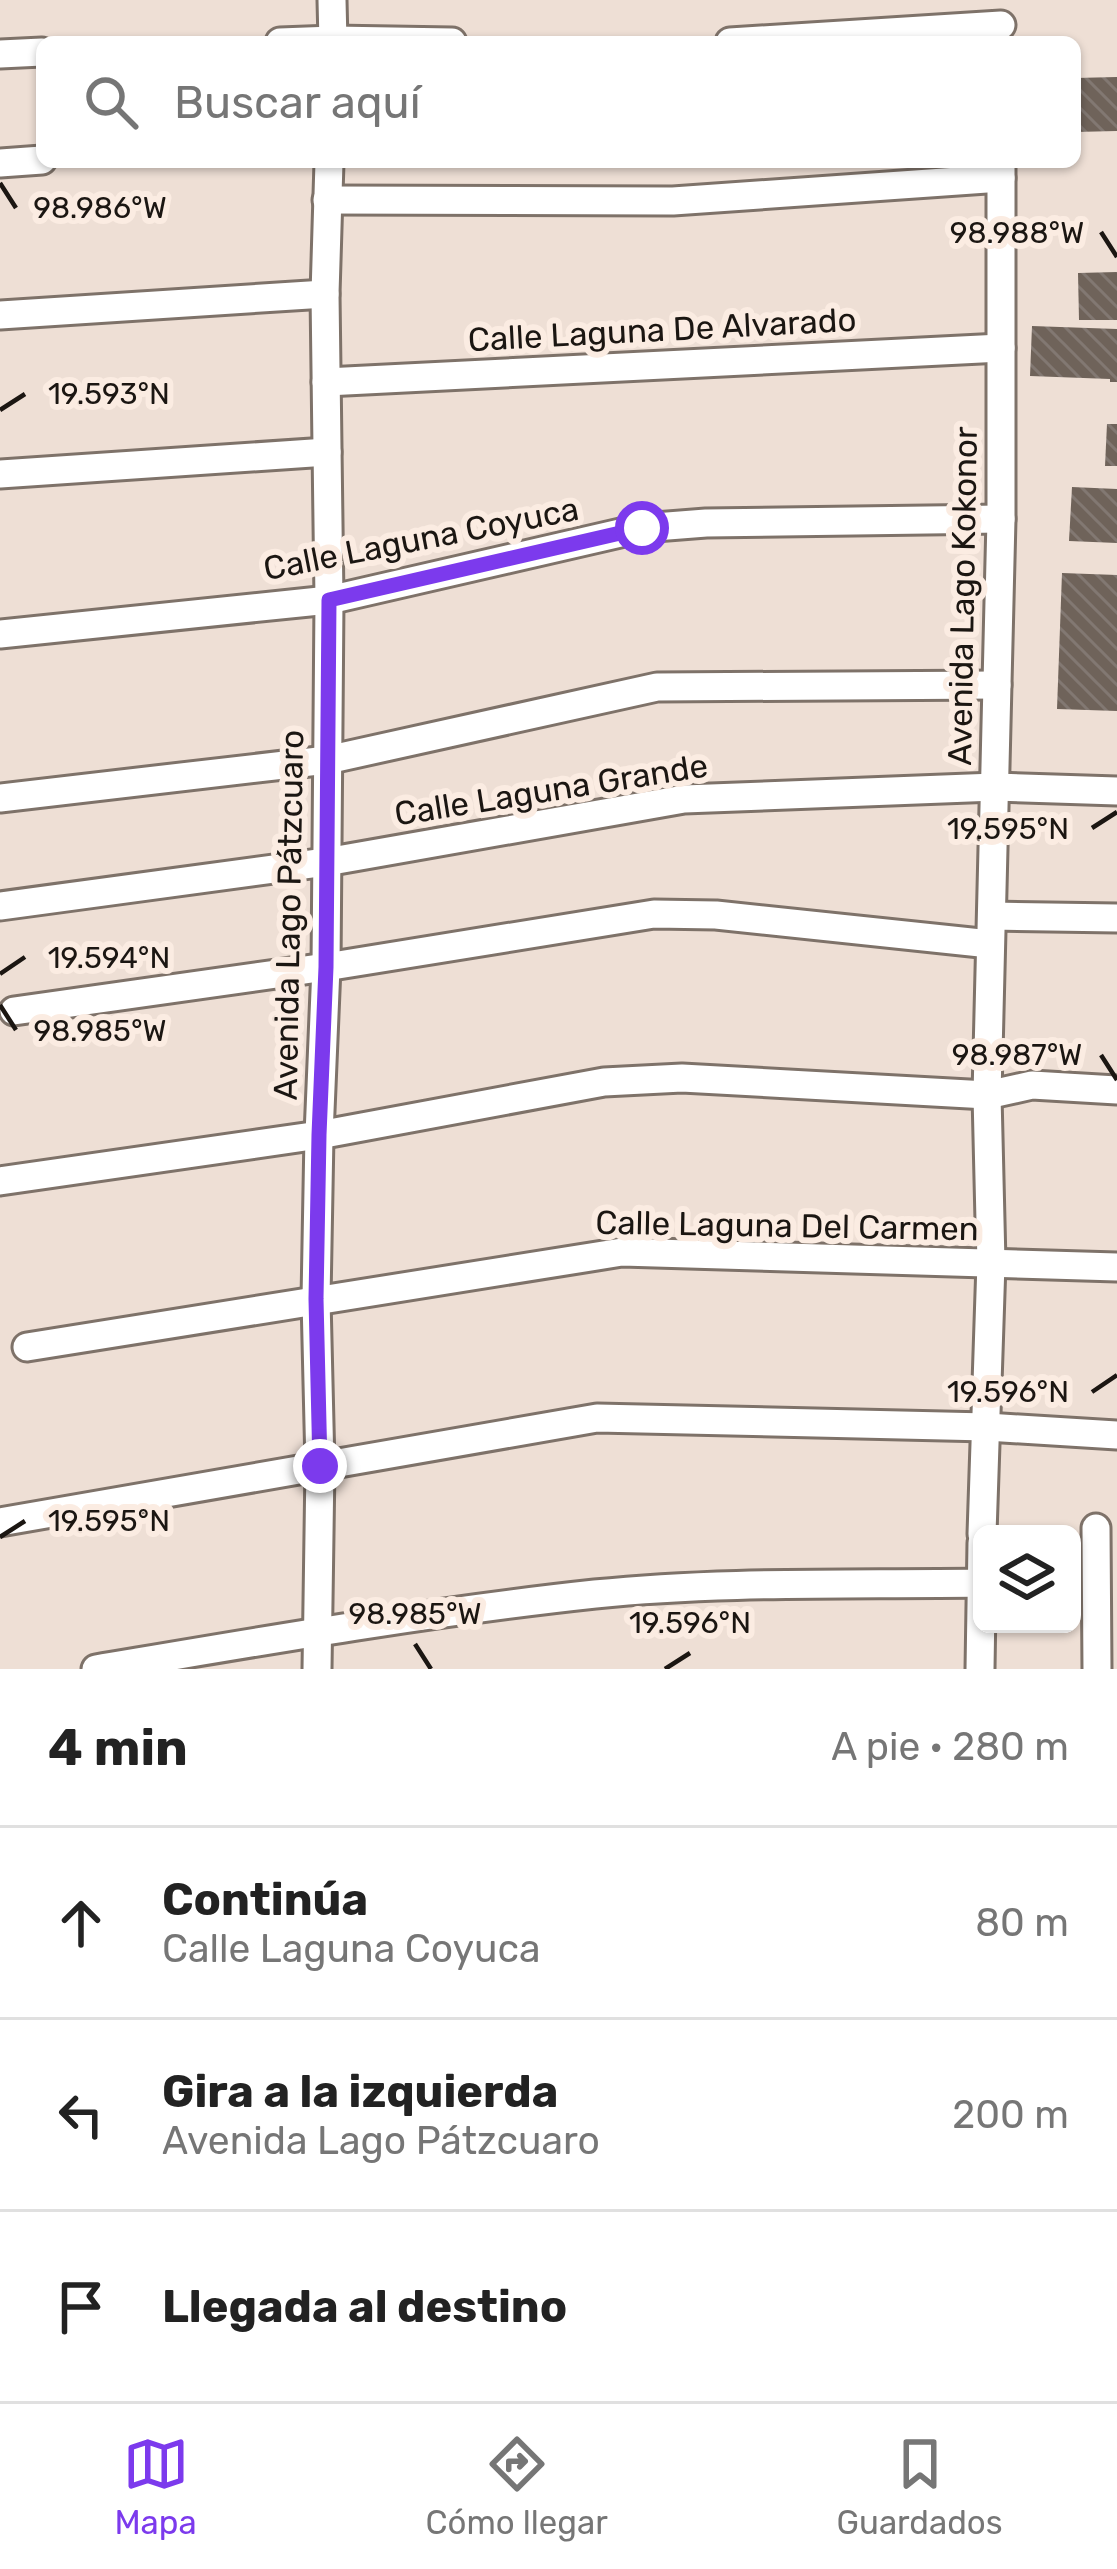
<!DOCTYPE html>
<html lang="es">
<head>
<meta charset="utf-8">
<style>
	body { margin:0; font-family:Rubik,sans-serif; background:#f6f6f6; color:#222 }
	.controls { position:absolute; right:36px; bottom:36px; display:grid; overflow:hidden; border-radius:18px; box-shadow:0 3px 9px #0004 }
	.controls button { width:108px; height:108px; display:grid; place-items:center; padding:0; border:0; border-bottom:3px solid #e0e0e0; background:#fff; color:#222; font:60px sans-serif }
	.stop { position:absolute; width:36px; height:36px; margin:-27px; border:9px solid #7c3aed; border-radius:50%; background:#fff }
	.stop.end { background:#7c3aed; border-color:#fff; box-shadow:0 3px 12px #0008 }
	.list { margin:0; padding:0; list-style:none }
	h2 { display:flex; justify-content:space-between; align-items:center; height:156px; margin:0; padding:0 48px; font-size:51px }
	h2 small { font-size:39px; font-weight:400; color:#767676 }
	.list li { display:grid; grid-template-columns:78px 1fr auto; gap:36px; align-items:center; box-sizing:border-box; height:192px; padding:0 48px; border-top:3px solid #e0e0e0 }
	.list b { display:block; font-size:45px; white-space:nowrap }
	.list p { margin:0; font-size:39px; white-space:nowrap; color:#767676 }
	.list em { font-size:39px; font-style:normal; color:#767676 }
	.icon { flex:none; width:66px; height:66px; fill:none; stroke:currentColor; stroke-width:2; stroke-linecap:round; stroke-linejoin:round }
	.map { position:relative; flex:none; width:1117px; height:1669px; overflow:hidden }
	.search { position:absolute; background:#fff; box-shadow:0 3px 9px #0004; left:36px; right:36px; top:36px; height:132px; display:flex; align-items:center; gap:30px; box-sizing:border-box; padding:0 42px; border-radius:18px; color:#767676; font-size:45px }
	.sheet { height:732px; background:#fff }
	nav { display:flex; justify-content:space-around; align-items:center; box-sizing:border-box; height:168px; border-top:3px solid #e0e0e0; background:#fff; font-size:33px; color:#767676 }
	nav a { display:grid; justify-items:center; gap:6px }
	nav .on { color:#7c3aed }
	.map>svg:first-child { display:block }
</style>
</head>
<body>
<div class="map">
<svg width="1117" height="1669" viewBox="0 0 1117 1669">
	<defs>
		<pattern id="building-back-hatch" width="6" height="6" patternUnits="userSpaceOnUse" patternTransform="scale(3)"><rect width="6" height="6" fill="#6f635a"/><path d="M-1 5l2 2M0 0l6 6M5-1l2 2" fill="none" stroke="#827872"/></pattern>
	</defs>
	<rect width="100%" height="100%" fill="#eedfd5"/>
	<!-- building -->
	<g fill="url(#building-back-hatch)">
		<path d="M1117 77V131L1075 132V78Z"/>
		<path d="M1117 272V320H1079L1078 273Z"/>
		<path d="M1032 326 1117 329V382H1110V379L1030 376Z"/>
		<path d="M1107 424H1117V466H1105Z"/>
		<path d="M1072 487 1117 489V543L1069 541Z"/>
		<path d="M1062 573 1117 575V711L1057 709Z"/>
	</g>
	<g fill="none" stroke-linecap="round" stroke-linejoin="round">
		<defs>
			<g id="minor">
				<path d="M332 0 333 42"/>
				<path d="M280 42 333 40 452 42"/>
				<path d="M730 42 1001 25"/>
				<path d="M0 54 42 52"/>
				<path d="M0 163 42 160"/>
				<path d="M327 200 673 201 1001 178"/>
				<path d="M0 315 325 294"/>
				<path d="M326 382 1001 348"/>
				<path d="M0 474 327 452"/>
				<path d="M0 634 329 600 642 528 706 523 1001 519"/>
				<path d="M0 798 327 760 657 687 997 685"/>
				<path d="M0 906 326 862 684 799 995 787 1117 791"/>
				<path d="M992 916 1117 918"/>
				<path d="M14 1011 326 967 654 914 716 915 990 944"/>
				<path d="M0 1181 319 1135 604 1082 682 1078 987 1095 1032 1085 1117 1090"/>
				<path d="M27 1347 622 1252 1117 1267"/>
				<path d="M0 1522 597 1418 987 1427 1117 1435"/>
				<path d="M1096 1528 1097 1669"/>
				<path d="M982 1534 991 1263 987 1095 1001 519V162"/>
				<path d="M96 1669C262 1641 428 1612 595 1594 722 1581 852 1585 980 1583"/>
				<path d="M317 1669 320 1466 316 1299 319 1135 326 967 329 600 325 294 329 162"/>
				<path d="M980 1669 982 1543"/>
			</g>
		</defs>
		<!-- minor casing -->
		<use href="#minor" stroke="#7e7269" stroke-width="33"/>
		<!-- minor -->
		<use href="#minor" stroke="#fff" stroke-width="27"/>
	</g>
	<g fill="none" stroke-linecap="round" stroke-linejoin="round">
		<!-- route -->
		<path stroke="#7c3aed" stroke-width="15" d="M320 1466 316 1299 319 1135 326 967 329 600 642 528"/>
	</g>
	<!-- ticks -->
	<path fill="none" stroke="#1b1612" stroke-width="4.5" d="M0 183 16 208M1101 232 1117 257M0 410 25 394M1092 828 1117 812M0 974 25 957M0 1005 16 1030M1101 1055 1117 1080M1092 1392 1117 1375M0 1537 25 1521M415 1644 431 1669M665 1669 690 1653"/>
	<g text-anchor="middle" stroke-width="12" stroke-linejoin="round" paint-order="stroke">
		<!-- street labels -->
		<g font-size="33" fill="#1b1612" stroke="#fbece2">
			<text transform="translate(662 329) rotate(-3)" y="12">Calle Laguna De Alvarado</text>
			<text transform="translate(421 538) rotate(-11)" y="12">Calle Laguna Coyuca</text>
			<text transform="translate(962 596) rotate(-89)" y="12">Avenida Lago Kokonor</text>
			<text transform="translate(551 789) rotate(-9)" y="12">Calle Laguna Grande</text>
			<text transform="translate(288 915) rotate(-89)" y="12">Avenida Lago Pátzcuaro</text>
			<text transform="translate(787 1225) rotate(1)" y="12">Calle Laguna Del Carmen</text>
		</g>
	</g>
	<g font-size="30" text-anchor="middle" fill="#1b1612" stroke="#fbece2" stroke-width="12" stroke-linejoin="round" paint-order="stroke">
		<text x="100" y="218">98.986°W</text>
		<text x="1017" y="243">98.988°W</text>
		<text x="109" y="404">19.593°N</text>
		<text x="1008" y="839">19.595°N</text>
		<text x="109" y="968">19.594°N</text>
		<text x="100" y="1041">98.985°W</text>
		<text x="1017" y="1065">98.987°W</text>
		<text x="1008" y="1402">19.596°N</text>
		<text x="109" y="1531">19.595°N</text>
		<text x="415" y="1624">98.985°W</text>
		<text x="690" y="1633">19.596°N</text>
	</g>
</svg>
<div class="controls">
<button><svg class="icon" aria-label="layers" viewBox="0 0 24 24"><path d="M12 4l9 5-9 5-9-5zM3 14l9 5 9-5"/></svg></button>
</div>
<div class="stop" style="left:642px;top:528px"></div>
<div class="stop end" style="left:320px;top:1466px"></div>
<div class="search"><svg class="icon" aria-label="search" viewBox="0 0 24 24"><circle cx="10" cy="10" r="6"/><path d="M15 15l6 6"/></svg>Buscar aquí</div>
</div>
<section class="sheet">
<h2>4 min<small>A pie · 280 m</small></h2>
<ul class="list">
<li><svg class="icon" aria-label="ahead" viewBox="0 0 24 24"><path d="M12 20V5M6 11l6-6 6 6"/></svg><div><b>Continúa</b><p>Calle Laguna Coyuca</p></div><em>80 m</em></li>
<li><svg class="icon" aria-label="left" viewBox="0 0 24 24"><path d="M17 20v-9H6M10 6l-5 5 5 5"/></svg><div><b>Gira a la izquierda</b><p>Avenida Lago Pátzcuaro</p></div><em>200 m</em></li>
<li><svg class="icon" aria-label="arrive" viewBox="0 0 24 24"><path d="M6 21V4h12l-3 4 3 4H6"/></svg><div><b>Llegada al destino</b></div></li>
</ul>
</section>
<nav>
<a class="on"><svg class="icon" aria-label="map" viewBox="0 0 24 24"><path d="M3 6l6-2 6 2 6-2v14l-6 2-6-2-6 2zM9 4v14M15 6v14"/></svg>Mapa</a>
<a><svg class="icon" aria-label="directions" viewBox="0 0 24 24"><path d="M12 3l9 9-9 9-9-9zM9 14v-3h6M13 9l2 2-2 2"/></svg>Cómo llegar</a>
<a><svg class="icon" aria-label="saved" viewBox="0 0 24 24"><path d="M7 4h10v16l-5-4-5 4z"/></svg>Guardados</a>
</nav>
</body>
</html>
